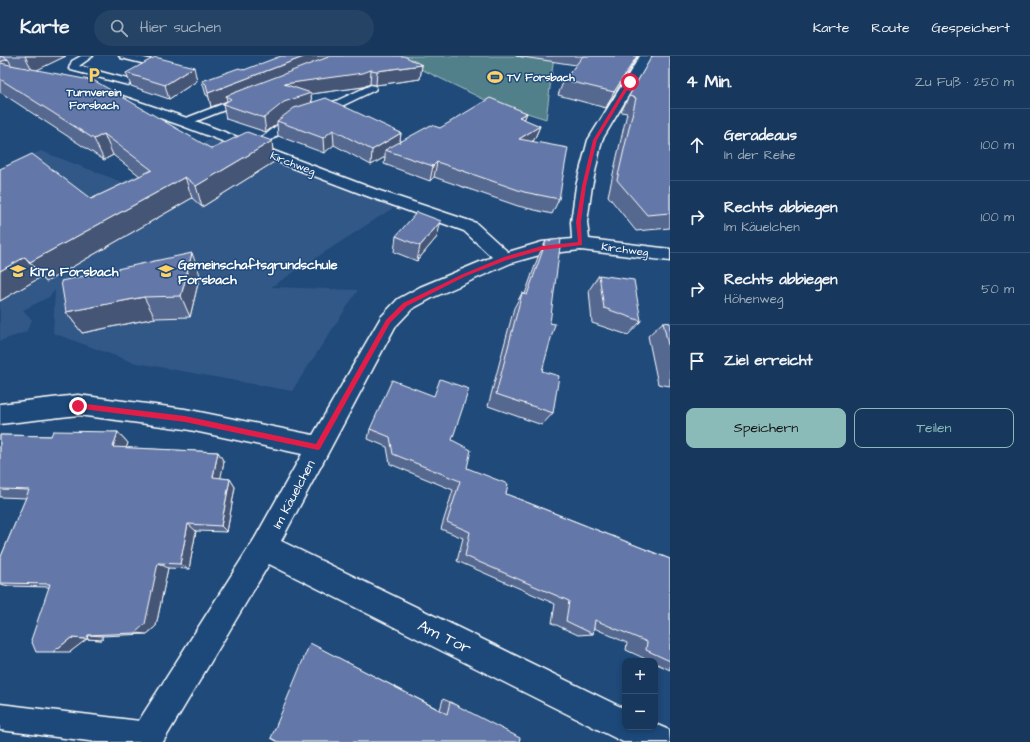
<!DOCTYPE html>
<html lang="de">
<head>
<meta charset="utf-8">
<style>
	body { margin:0; font-family:"Architects Daughter",sans-serif; background:#244365; color:#f1f3f6 }
	.controls { position:absolute; right:12px; bottom:12px; display:grid; overflow:hidden; border-radius:8px; box-shadow:0 2px 6px #0003 }
	.controls button { width:36px; height:36px; display:grid; place-items:center; padding:0; border:0; border-bottom:1px solid #365272; background:#17385c; color:#f1f3f6; font:20px sans-serif }
	.stop { position:absolute; width:12px; height:12px; margin:-9px; border:3px solid #e11d48; border-radius:50%; background:#fff }
	.stop.end { background:#e11d48; border-color:#fff; box-shadow:0 1px 4px #0008 }
	.list { margin:0; padding:0; list-style:none }
	h2 { display:flex; justify-content:space-between; align-items:center; height:52px; margin:0; padding:0 16px; font-size:17px }
	h2 small { font-size:13px; font-weight:400; color:#9eacbb }
	.list li { display:grid; grid-template-columns:26px 1fr auto; gap:12px; align-items:center; box-sizing:border-box; height:72px; padding:0 16px; border-top:1px solid #365272 }
	.list b { display:block; font-size:15px; white-space:nowrap }
	.list p { margin:0; font-size:13px; white-space:nowrap; color:#9eacbb }
	.list em { font-size:13px; font-style:normal; color:#9eacbb }
	.actions { display:flex; gap:8px; padding:12px 16px }
	.actions a { flex:1; padding:9px 0; border:1px solid #8bbbb9; border-radius:8px; text-align:center; font-size:14px; color:#8bbbb9 }
	.actions .main { background:#8bbbb9; color:#111 }
	.icon { flex:none; width:22px; height:22px; fill:none; stroke:currentColor; stroke-width:2; stroke-linecap:round; stroke-linejoin:round }
	.map { position:relative; flex:none; width:670px; height:686px; overflow:hidden }
	header { display:flex; align-items:center; gap:24px; box-sizing:border-box; height:56px; padding:0 20px; background:#17385c; border-bottom:1px solid #365272 }
	header strong { font-size:19px }
	nav { display:flex; gap:22px; margin-inline-start:auto; font-size:14px }
	.search { width:280px; height:36px; background:#244365; display:flex; align-items:center; gap:10px; box-sizing:border-box; padding:0 14px; border-radius:22px; color:#9eacbb; font-size:15px }
	main { display:flex }
	aside { flex:1; background:#17385c }
	.map>svg:first-child { display:block }
</style>
</head>
<body>
<header>
<strong>Karte</strong>
<div class="search"><svg class="icon" aria-label="search" viewBox="0 0 24 24"><circle cx="10" cy="10" r="6"/><path d="M15 15l6 6"/></svg>Hier suchen</div>
<nav><a>Karte</a><a>Route</a><a>Gespeichert</a></nav>
</header>
<main>
<div class="map">
<svg width="670" height="686" viewBox="0 0 670 686">
	<rect width="100%" height="100%" fill="#1f4a7a"/>
	<filter id="ink" filterUnits="userSpaceOnUse"><feTurbulence type="fractalNoise" baseFrequency=".025" numOctaves="2"/><feDisplacementMap in="SourceGraphic" scale="8" xChannelSelector="R" yChannelSelector="G"/><feConvolveMatrix kernelMatrix="1 2 1 2 8 2 1 2 1" color-interpolation-filters="sRGB"/></filter>
	<g filter="url(#ink)">
		<!-- built -->
		<path fill="#335888" d="M211 83 396 150 271 231 358 234 292 335 132 306 53 277 55 234 49 241 23 254 32 264 26 276 0 285V112L41 95 122 126Z"/>
		<!-- green -->
		<path fill="#51808a" stroke="#a8c0c4" d="M394 0H554L546 63 483 43Z"/>
		<g fill="none" stroke-linecap="round" stroke-linejoin="round">
			<defs>
				<g id="service">
					<path d="M81 0H93L79 10 131 24 133 26 128 29 71 14 69 12 72 5Z"/>
					<path d="M119 0H136L161 6 163 8 158 11 121 2Z"/>
					<path d="M371 29 375 30 376 32 375 34 344 49 294 66 259 94H251L249 92 286 62 336 45Z"/>
					<path d="M246 39 250 40 251 42 250 44 189 68 185 69 180 66 181 64Z"/>
					<path d="M0 648 148 666 157 670 161 679 158 686H97L0 674Z"/>
				</g>
				<path id="minor" d="M640 0H652L602 84 592 130 587 166 589 183 670 193V205L581 194 543 198 511 207 434 241 412 253 395 271 281 485 625 653V671H655V668L669 674 670 686H623L269 508 163 686H129L133 674 255 482 302 398 185 373 78 359 0 368V348L78 339 185 353 313 379 381 261 398 243 420 231 492 201 464 175 367 140 180 69 108 44 106 41 108 38H116L190 63 377 134 476 167 508 196 542 186 572 183 571 166 576 130 588 84Z"/>
			</defs>
			<!-- service casing -->
			<use href="#service" stroke="#fff" stroke-width="3"/>
			<!-- minor casing -->
			<use href="#minor" stroke="#fff" stroke-width="3"/>
			<!-- service -->
			<use href="#service" fill="#1f4a7a" fill-rule="evenodd"/>
			<!-- minor -->
			<use href="#minor" fill="#1f4a7a" fill-rule="evenodd"/>
		</g>
		<!-- wall -->
		<g fill="#556790" stroke="#fff">
			<path d="M0 0H66L36 14 212 93 272 85 274 106 202 151 192 142 46 226 41 221 0 245V113L91 143 140 120 113 99 104 104 0 36Z"/>
			<path d="M516 0H638L606 52 558 39 564 24 576 9Z"/>
			<path d="M670 0V172L636 175 608 140 627 57 621 56 629 40Z"/>
			<path d="M422 9 420 23 376 29 370 28 363 31 311 38 312 46 401 77 400 86 440 72 527 57 524 64 540 70 534 84 533 85 559 143 552 158 518 150 434 121 430 125 384 108 385 101 371 109 334 89 324 97 278 80 277 68 266 76 226 63 223 48 227 46V45L211 51 209 41 206 39 202 25 244 14Z"/>
			<path d="M126 17 197 25 169 43 131 30Z"/>
			<path d="M396 180 437 181 417 205 394 196Z"/>
			<path d="M546 185 542 315 553 357 542 369 488 350 514 252 522 237 525 238 538 201Z"/>
			<path d="M200 219 190 261 155 262 82 277 66 256Z"/>
			<path d="M599 219 641 265 628 279 592 267 589 234Z"/>
			<path d="M663 266 670 267V330L658 328 648 280Z"/>
			<path d="M370 373 452 384 467 412 506 438 670 503V614L655 607V605H650L626 594 627 587 594 572 593 578 578 579 552 567 555 548 457 505 463 482 441 473 453 434 390 408 387 391 368 383Z"/>
			<path d="M118 376 128 387 126 392 218 396 224 406 220 422 230 423 235 431 227 476 196 475 189 513 168 512 156 570 147 578 102 580V584L86 583 70 596 49 531 9 530 0 528V503L26 442 0 441V379L51 380Z"/>
			<path d="M311 588 440 654 443 643 450 646 519 686H278Z"/>
		</g>
		<!-- shaded-wall -->
		<g fill="#455476" stroke="#fff">
			<path d="M25 0H66L33 16Z"/>
			<path d="M306 0H343L226 40 227 45 211 51 208 37Z"/>
			<path d="M637 0H638L606 52 614 36Z"/>
			<path d="M8 3 19 22 0 10V6Z"/>
			<path d="M422 9 420 23 376 29 377 15Z"/>
			<path d="M194 11 197 25 169 43 165 29Z"/>
			<path d="M371 14 370 28 363 31 311 38 312 52 277 65V68L266 76 264 62 284 28Z"/>
			<path d="M527 57 521 71 519 61Z"/>
			<path d="M540 70 534 84 514 97 519 83Z"/>
			<path d="M333 74 334 89 324 97 323 82Z"/>
			<path d="M401 77 399 92 385 94V101L371 109 372 94Z"/>
			<path d="M104 78 113 99 104 104 94 83Z"/>
			<path d="M272 85 274 106 202 151 196 130Z"/>
			<path d="M437 106 434 121 430 125 433 110Z"/>
			<path d="M185 121 192 142 46 226 30 206Z"/>
			<path d="M441 165 437 181 417 205 420 190Z"/>
			<path d="M192 197 200 219 190 261 181 240Z"/>
			<path d="M25 201 41 221 0 245V215Z"/>
			<path d="M144 241 155 262 82 277 66 256Z"/>
			<path d="M118 376 128 387 123 401 113 391Z"/>
			<path d="M218 396 224 406 219 430 213 421Z"/>
			<path d="M230 423 235 431 227 476 221 470Z"/>
			<path d="M188 468 196 475 189 513 180 508Z"/>
			<path d="M158 507 168 512 156 570 147 578 135 577Z"/>
			<path d="M88 579 102 580V584L87 583Z"/>
			<path d="M71 582 87 583 70 596H53Z"/>
		</g>
		<!-- building -->
		<g fill="#6378a8" stroke="#fff">
			<path d="M0 0 8 3 0 6Z"/>
			<path d="M281 0H306L208 37 206 28 202 25 239 12 244 14Z"/>
			<path d="M331 0H404L422 9 377 15 371 14 363 17 284 28 311 37 284 46 264 62 223 48 231 43 226 40Z"/>
			<path d="M583 0H637L614 36 564 24Z"/>
			<path d="M652 0H670V157L647 159 617 124 636 42 629 40Z"/>
			<path d="M155 1 194 11 165 29 126 17Z"/>
			<path d="M0 7 95 25 212 93 247 76 272 85 196 130 185 121 30 206 25 201 0 215V113L32 98 91 143 152 114 104 78 94 83 0 23Z"/>
			<path d="M326 42 401 77 372 94 333 74 323 82 277 65 294 52Z"/>
			<path d="M490 42 527 57 519 61 540 70 519 83 568 92 559 143 524 136 437 106 433 110 385 94 431 69 440 72Z"/>
			<path d="M417 156 441 165 420 190 396 180Z"/>
			<path d="M561 183 550 267 555 268 542 315 559 320 553 357 496 338 522 237 527 239 546 185Z"/>
			<path d="M192 197 181 240 144 241 66 256 61 225Z"/>
			<path d="M599 219 634 224 641 265 604 252Z"/>
			<path d="M663 266 670 267V298Z"/>
			<path d="M440 323 469 333 452 384 471 394 467 412 508 428 506 438 670 503V605L646 594 647 586 595 564 593 578 566 565 569 545 465 500 470 476 447 466 460 425 393 398 390 381 370 373 392 324 434 340Z"/>
			<path d="M53 375 118 376 113 391 218 396 213 421 230 423 221 470 188 468 180 508 158 507 145 568 135 577 88 579 87 583 71 582 53 596H36L31 584 50 528 0 527V503L29 434 0 433V379L51 380Z"/>
			<path d="M310 587 447 658 450 646 520 682 519 686H278L271 682Z"/>
		</g>
	</g>
	<!-- route -->
	<path fill="#e11d48" d="M628 26H632L597 84 586 130 581 166 582 189 542 194 507 204 466 220 407 250 390 267 320 393 318 394 185 366 75 352V347H78L185 360 316 388 386 264 403 247 463 218 504 201 542 190 578 186 576 166 582 130 593 84Z"/>
	<!-- icons -->
	<defs>
		<symbol id="parking-bare" viewBox="-9 -9 18 18"><path d="M-3.5-5.5H1a3.5 3.5 0 0 1 0 7H-1V5.5H-3.5ZM-1-3.4V-.6H.8a1.4 1.4 0 0 0 0-2.8Z" fill="#ffd166" stroke="#1f4a7a" stroke-width="2.5" paint-order="stroke"/></symbol>
		<symbol id="stadium-bare" viewBox="-9 -9 18 18"><path d="M0-5a6.5 5 0 1 0 0 10a6.5 5 0 1 0 0-10ZM-3.5-1.8h7v3.6h-7Z" fill="#ffd166" stroke="#1f4a7a" stroke-width="2.5" paint-order="stroke"/></symbol>
		<symbol id="school-bare" viewBox="-9 -9 18 18"><path d="M0-5L7-2L0 1L-7-2ZM-4 1L0 2.5L4 1V4Q0 6-4 4Z" fill="#ffd166" stroke="#1f4a7a" stroke-width="2.5" paint-order="stroke"/></symbol>
	</defs>
	<g fill-rule="evenodd">
		<use href="#parking-bare" x="83" y="8" width="22" height="22"/>
		<use href="#stadium-bare" x="484" y="10" width="22" height="22"/>
		<use href="#school-bare" x="7" y="204" width="22" height="22"/>
		<use href="#school-bare" x="155" y="204" width="22" height="22"/>
	</g>
	<g text-anchor="middle" stroke-width="3" stroke-linejoin="round" paint-order="stroke">
		<!-- far-poi labels -->
		<g font-size="11" font-weight="bold" fill="#fff" stroke="#1f4a7a" text-anchor="start">
			<text x="507" y="25">TV Forsbach</text>
			<text x="94" y="40" text-anchor="middle">Turnverein<tspan x="94" dy="13">Forsbach</tspan></text>
		</g>
		<!-- far-street labels -->
		<g font-size="11" fill="#fff" stroke="#1f4a7a">
			<text transform="translate(293 107) rotate(21)" y="4">Kirchweg</text>
			<text transform="translate(625 193) rotate(7)" y="4">Kirchweg</text>
		</g>
		<!-- poi labels -->
		<g font-size="13" font-weight="bold" fill="#fff" stroke="#1f4a7a" text-anchor="start">
			<text x="178" y="213">Gemeinschaftsgrundschule<tspan x="178" dy="15">Forsbach</tspan></text>
			<text x="30" y="220">KiTa Forsbach</text>
		</g>
		<!-- street labels -->
		<g font-size="13" fill="#fff" stroke="#1f4a7a">
			<text transform="translate(293 438) rotate(-62)" y="5">Im Käuelchen</text>
		</g>
		<!-- near-street labels -->
		<g font-size="16" fill="#fff" stroke="#1f4a7a">
			<text transform="translate(445 580) rotate(26)" y="6">Am Tor</text>
		</g>
	</g>
</svg>
<div class="controls">
<button>+</button>
<button>−</button>
</div>
<div class="stop" style="left:630px;top:26px"></div>
<div class="stop end" style="left:78px;top:350px"></div>
</div>
<aside>
<h2>4 Min.<small>Zu Fuß · 250 m</small></h2>
<ul class="list">
<li><svg class="icon" aria-label="ahead" viewBox="0 0 24 24"><path d="M12 20V5M6 11l6-6 6 6"/></svg><div><b>Geradeaus</b><p>In der Reihe</p></div><em>100 m</em></li>
<li><svg class="icon" aria-label="right" viewBox="0 0 24 24"><path d="M7 20v-9h11M14 6l5 5-5 5"/></svg><div><b>Rechts abbiegen</b><p>Im Käuelchen</p></div><em>100 m</em></li>
<li><svg class="icon" aria-label="right" viewBox="0 0 24 24"><path d="M7 20v-9h11M14 6l5 5-5 5"/></svg><div><b>Rechts abbiegen</b><p>Höhenweg</p></div><em>50 m</em></li>
<li><svg class="icon" aria-label="arrive" viewBox="0 0 24 24"><path d="M6 21V4h12l-3 4 3 4H6"/></svg><div><b>Ziel erreicht</b></div></li>
</ul>
<div class="actions"><a class="main">Speichern</a><a>Teilen</a></div>
</aside>
</main>
</body>
</html>
